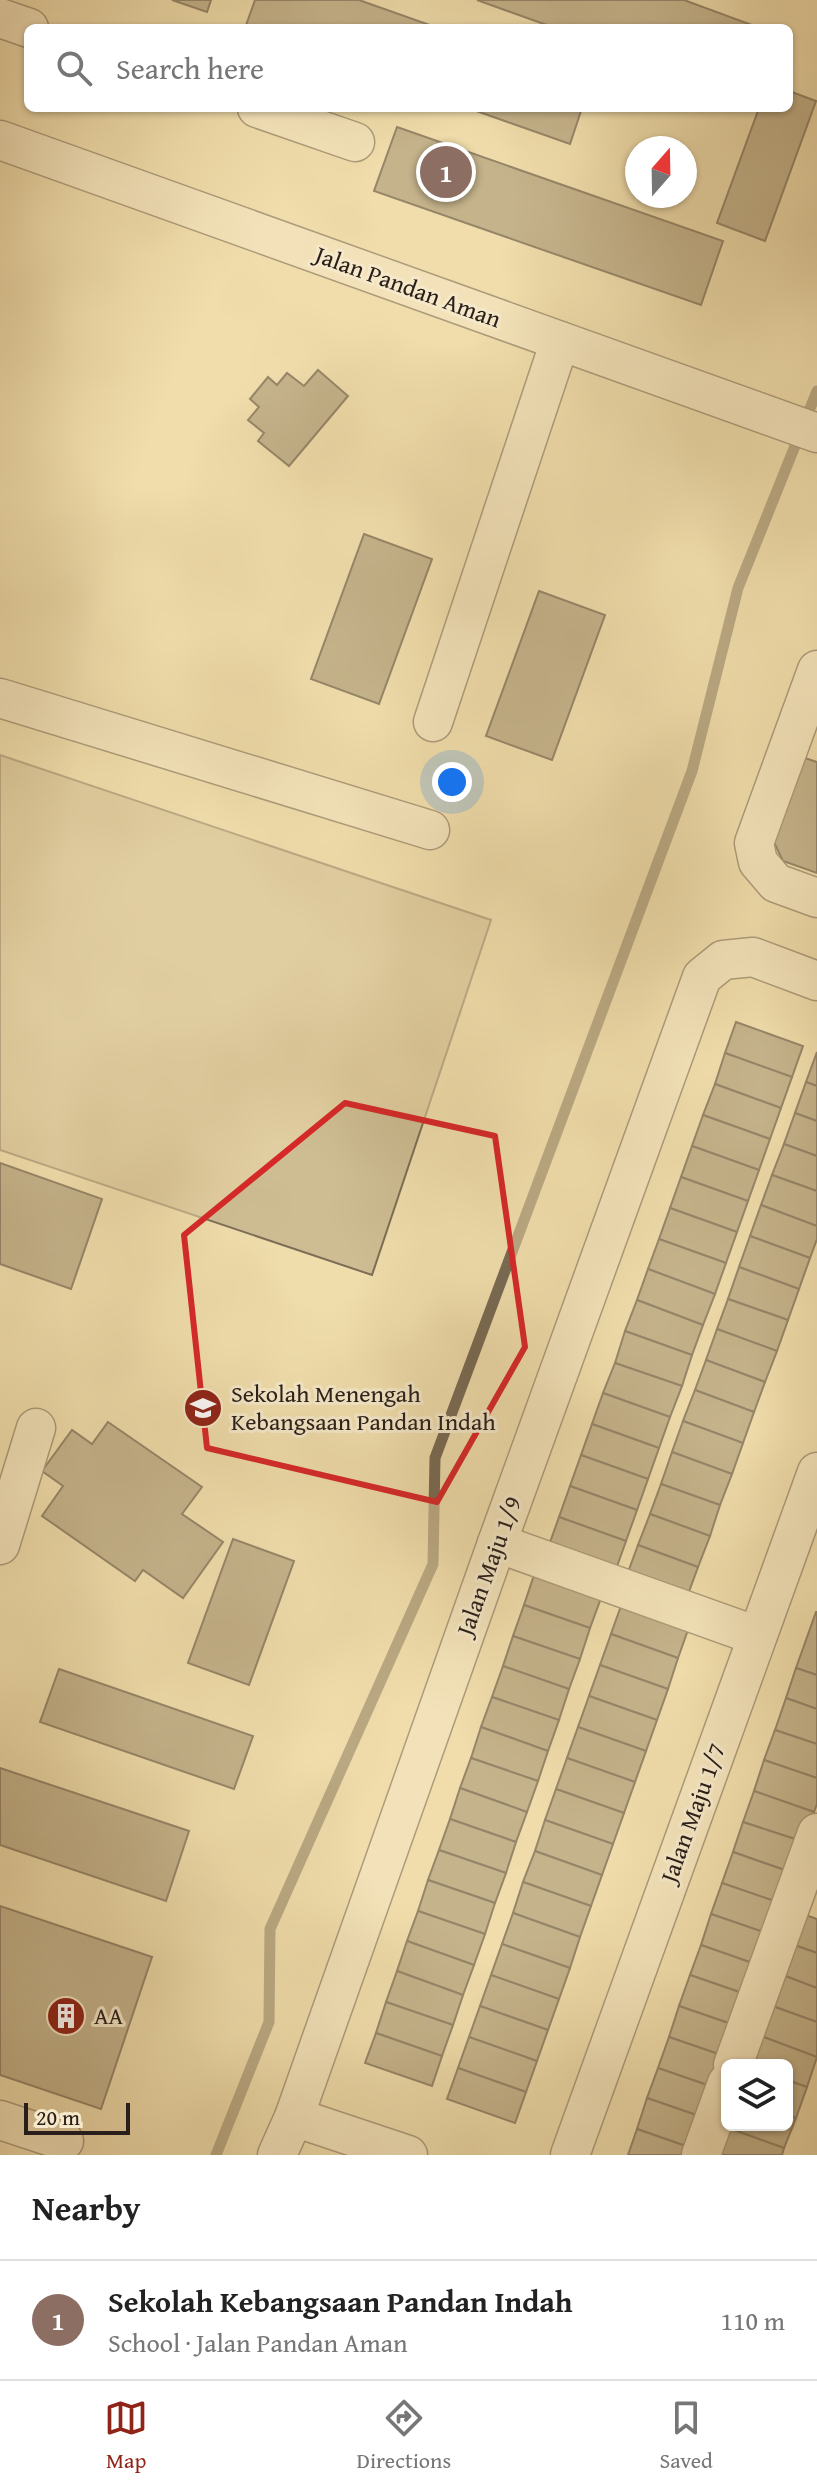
<!DOCTYPE html>
<html lang="en">
<head>
<meta charset="utf-8">
<style>
	body { margin:0; font-family:"Gentium Book Plus",serif; background:#f2f2f2; color:#222 }
	.controls { position:absolute; right:24px; bottom:24px; display:grid; overflow:hidden; border-radius:12px; box-shadow:0 2px 6px #0004 }
	.controls button { width:72px; height:72px; display:grid; place-items:center; padding:0; border:0; border-bottom:2px solid #e0e0e0; background:#fff; color:#222; font:40px sans-serif }
	.compass { position:absolute; left:625px; top:136px; width:72px; height:72px; border-radius:50%; background:#fff; box-shadow:0 2px 6px #0004; rotate:20deg }
	.scale { position:absolute; left:24px; bottom:20px; width:106px; box-sizing:border-box; padding-left:8px; border:4px solid #291e19; border-top:0; font-size:22px; line-height:28px; white-space:nowrap; color:#291e19; -webkit-text-stroke:6px #f5e9c9; paint-order:stroke }
	.you { position:absolute; left:452px; top:782px; width:28px; height:28px; margin:-20px; border:6px solid #fff; border-radius:50%; background:#1a73e8; box-shadow:0 0 0 12px #1a73e833 }
	.badge { display:grid; place-items:center; width:52px; height:52px; border-radius:50%; background:#8f2418; color:#fff; font-size:26px; font-weight:700 }
	.pin { position:absolute; translate:-50% -50%; border:4px solid #fff; box-shadow:0 2px 8px #0006 }
	.list { margin:0; padding:0; list-style:none }
	h2 { display:flex; justify-content:space-between; align-items:center; height:104px; margin:0; padding:0 32px; font-size:34px }
	h2 small { font-size:26px; font-weight:400; color:#767676 }
	.list li { display:grid; grid-template-columns:52px 1fr auto; gap:24px; align-items:center; box-sizing:border-box; height:120px; padding:0 32px; border-top:2px solid #e0e0e0 }
	.list b { display:block; font-size:30px; white-space:nowrap }
	.list p { margin:0; font-size:26px; white-space:nowrap; color:#767676 }
	.list em { font-size:26px; font-style:normal; color:#767676 }
	.icon { flex:none; width:44px; height:44px; fill:none; stroke:currentColor; stroke-width:2; stroke-linecap:round; stroke-linejoin:round }
	.map { position:relative; flex:none; width:817px; height:2155px; overflow:hidden }
	.search { position:absolute; background:#fff; box-shadow:0 2px 6px #0004; left:24px; right:24px; top:24px; height:88px; display:flex; align-items:center; gap:20px; box-sizing:border-box; padding:0 28px; border-radius:12px; color:#767676; font-size:30px }
	.sheet { height:224px; background:#fff }
	nav { display:flex; justify-content:space-around; align-items:center; box-sizing:border-box; height:112px; border-top:2px solid #e0e0e0; background:#fff; font-size:22px; color:#767676 }
	nav a { display:grid; justify-items:center; gap:4px }
	nav .on { color:#8f2418 }
	.map>svg:first-child { display:block }
</style>
</head>
<body>
<div class="map">
<svg width="817" height="2155" viewBox="0 0 817 2155">
	<rect width="100%" height="100%" fill="#f0ddac"/>
	<filter id="stains"><feTurbulence type="fractalNoise" baseFrequency=".0025" numOctaves="4"/><feColorMatrix values="0 0 0 0 .2 0 0 0 0 .09 0 0 0 0 .02 0 0 0 .5 -.17"/></filter>
	<radialGradient id="worn" r=".72"><stop offset=".6" stop-color="#630" stop-opacity="0"/><stop offset="1" stop-color="#630" stop-opacity=".3"/></radialGradient>
	<!-- green -->
	<path fill="#cebd93" stroke="#7c6e56" stroke-width="2" d="M0 755 491 920 372 1275 0 1150Z"/>
	<g fill="none" stroke-linecap="round" stroke-linejoin="round">
		<!-- stream -->
		<path stroke="#786a53" stroke-width="11" d="M216 2155 269 2022 270 1929 433 1564 435 1458 692 771 738 588 817 391"/>
	</g>
	<!-- building -->
	<g fill="#908165" stroke="#291e19" stroke-width="2">
		<path d="M172 0H211L207 12Z"/>
		<path d="M255 0H359L438 28H245Z"/>
		<path d="M477 0H684L752 25 751 28H555Z"/>
		<path d="M789 91 816 101 765 241 717 223 759 108H789Z"/>
		<path d="M468 108H582L570 144Z"/>
		<path d="M397 127 723 241 701 305 374 191Z"/>
		<path d="M318 370 348 396 289 466 258 441 264 433 248 420 259 407 250 399 268 377 277 385 287 373 304 386Z"/>
		<path d="M364 534 432 559 379 704 311 679Z"/>
		<path d="M539 591 605 615 552 760 486 736Z"/>
		<path d="M796 755 817 762V873L783 861 769 832Z"/>
		<path d="M736 1022 803 1046 792 1077 725 1053Z"/>
		<path d="M817 1052V1086L806 1082Z"/>
		<path d="M725 1053 792 1077 781 1108 715 1084Z"/>
		<path d="M806 1082 817 1086V1121L795 1113Z"/>
		<path d="M715 1084 781 1108 770 1139 703 1115Z"/>
		<path d="M795 1113 817 1121V1156L784 1144Z"/>
		<path d="M703 1115 770 1139 759 1170 692 1146Z"/>
		<path d="M784 1144 817 1156V1191L772 1175Z"/>
		<path d="M692 1146 759 1170 748 1201 681 1177Z"/>
		<path d="M0 1163 102 1199 71 1289 0 1264Z"/>
		<path d="M772 1175 817 1191V1226L761 1205Z"/>
		<path d="M681 1177 748 1201 737 1232 670 1208Z"/>
		<path d="M761 1205 817 1226V1239L810 1258 750 1236Z"/>
		<path d="M670 1208 737 1232 726 1263 659 1239Z"/>
		<path d="M750 1236 810 1258 799 1289 739 1267Z"/>
		<path d="M659 1239 726 1263 715 1294 648 1269Z"/>
		<path d="M739 1267 799 1289 788 1320 728 1299Z"/>
		<path d="M648 1269 715 1294 703 1325 637 1300Z"/>
		<path d="M728 1299 788 1320 777 1351 717 1329Z"/>
		<path d="M637 1300 703 1325 692 1355 625 1331Z"/>
		<path d="M717 1329 777 1351 765 1382 706 1360Z"/>
		<path d="M625 1331 692 1355 682 1386 615 1363Z"/>
		<path d="M706 1360 765 1382 754 1412 695 1390Z"/>
		<path d="M615 1363 682 1386 670 1417 603 1393Z"/>
		<path d="M695 1390 754 1412 743 1443 683 1421Z"/>
		<path d="M603 1393 670 1417 659 1448 592 1424Z"/>
		<path d="M683 1421 743 1443 732 1474 672 1452Z"/>
		<path d="M108 1422 202 1487 182 1514 223 1542 183 1598 143 1570 135 1581 42 1516 63 1486 42 1471 72 1430 92 1444Z"/>
		<path d="M592 1424 659 1448 648 1479 581 1455Z"/>
		<path d="M672 1452 732 1474 720 1505 661 1484Z"/>
		<path d="M581 1455 648 1479 637 1510 570 1486Z"/>
		<path d="M661 1484 720 1505 710 1536 650 1514Z"/>
		<path d="M570 1486 637 1510 626 1541 559 1517Z"/>
		<path d="M650 1514 710 1536 698 1567 638 1545Z"/>
		<path d="M559 1517 626 1541 615 1572 548 1548Z"/>
		<path d="M233 1539 294 1561 249 1685 188 1663Z"/>
		<path d="M638 1545 698 1567 687 1597 627 1575Z"/>
		<path d="M534 1575 601 1598 590 1628 524 1605Z"/>
		<path d="M622 1603 689 1627 678 1658 611 1634Z"/>
		<path d="M524 1605 590 1628 580 1659 513 1636Z"/>
		<path d="M816 1612H817V1675L796 1668Z"/>
		<path d="M611 1634 678 1658 668 1689 600 1665Z"/>
		<path d="M513 1636 580 1659 569 1689 503 1666Z"/>
		<path d="M600 1665 668 1689 657 1720 589 1696Z"/>
		<path d="M503 1666 569 1689 559 1720 492 1697Z"/>
		<path d="M796 1668 817 1675V1709L786 1698Z"/>
		<path d="M59 1669 253 1736 234 1789 40 1722Z"/>
		<path d="M589 1696 657 1720 646 1751 578 1727Z"/>
		<path d="M492 1697 559 1720 548 1751 481 1727Z"/>
		<path d="M786 1698 817 1709V1744L775 1730Z"/>
		<path d="M481 1727 548 1751 538 1781 471 1758Z"/>
		<path d="M578 1727 646 1751 635 1782 567 1758Z"/>
		<path d="M775 1730 817 1744V1778L764 1760Z"/>
		<path d="M471 1758 538 1781 527 1812 460 1788Z"/>
		<path d="M567 1758 635 1782 624 1813 556 1789Z"/>
		<path d="M764 1760 817 1778V1804L814 1812 754 1791Z"/>
		<path d="M0 1768 189 1831 166 1901 0 1845Z"/>
		<path d="M460 1788 527 1812 516 1842 450 1819Z"/>
		<path d="M556 1789 624 1813 613 1844 545 1820Z"/>
		<path d="M754 1791 814 1812 804 1842 743 1822Z"/>
		<path d="M450 1819 516 1842 506 1873 439 1850Z"/>
		<path d="M545 1820 613 1844 602 1875 535 1851Z"/>
		<path d="M743 1822 804 1842 793 1873 733 1852Z"/>
		<path d="M439 1850 506 1873 495 1903 428 1880Z"/>
		<path d="M535 1851 602 1875 591 1906 523 1882Z"/>
		<path d="M733 1852 793 1873 783 1904 722 1883Z"/>
		<path d="M428 1880 495 1903 485 1934 418 1911Z"/>
		<path d="M523 1882 591 1906 580 1937 513 1913Z"/>
		<path d="M722 1883 783 1904 772 1935 711 1914Z"/>
		<path d="M0 1906 152 1957 101 2109 0 2075Z"/>
		<path d="M418 1911 485 1934 474 1965 407 1941Z"/>
		<path d="M797 1912 817 1919V1953L786 1942Z"/>
		<path d="M513 1913 580 1937 570 1968 502 1944Z"/>
		<path d="M711 1914 772 1935 761 1966 701 1945Z"/>
		<path d="M407 1941 474 1965 463 1995 397 1971Z"/>
		<path d="M786 1942 817 1953V1988L775 1972Z"/>
		<path d="M502 1944 570 1968 559 1999 491 1975Z"/>
		<path d="M701 1945 761 1966 751 1996 690 1975Z"/>
		<path d="M397 1971 463 1995 453 2025 386 2002Z"/>
		<path d="M775 1972 817 1988V2022L764 2003Z"/>
		<path d="M491 1975 559 1999 548 2030 480 2006Z"/>
		<path d="M690 1975 751 1996 740 2027 679 2006Z"/>
		<path d="M386 2002 453 2025 442 2056 376 2033Z"/>
		<path d="M764 2003 817 2022V2057L753 2033Z"/>
		<path d="M480 2006 548 2030 537 2061 469 2037Z"/>
		<path d="M679 2006 740 2027 730 2058 669 2037Z"/>
		<path d="M376 2033 442 2056 432 2086 365 2063Z"/>
		<path d="M753 2033 817 2057 807 2087 787 2080V2065H745Z"/>
		<path d="M469 2037 537 2061 526 2092 458 2068Z"/>
		<path d="M669 2037 730 2058 719 2089 658 2068Z"/>
		<path d="M458 2068 526 2092 515 2123 447 2099Z"/>
		<path d="M658 2068 719 2089 708 2119 647 2098Z"/>
		<path d="M787 2080 807 2087 796 2118 787 2115Z"/>
		<path d="M647 2098 708 2119 697 2150 637 2129Z"/>
		<path d="M787 2115 796 2118 784 2148 720 2125H787Z"/>
		<path d="M720 2125 784 2148 782 2155H709Z"/>
		<path d="M637 2129 697 2150 696 2155H628Z"/>
	</g>
	<g fill="none" stroke-linecap="round" stroke-linejoin="round">
		<defs>
			<g id="minor">
				<path d="M0 18 29 28"/>
				<path d="M257 108 355 142"/>
				<path d="M0 140 817 433"/>
				<path d="M817 670 754 843 758 862 776 883 817 898"/>
				<path d="M0 698 430 830"/>
				<path d="M433 722 560 341"/>
				<path d="M497 1543 757 1636"/>
				<path d="M0 1545 36 1428"/>
				<path d="M733 2065 817 1833"/>
				<path d="M294 2117 408 2155"/>
				<path d="M0 2120 64 2141"/>
				<path d="M277 2155 294 2117 497 1543 702 977 723 960 753 957 817 981"/>
				<path d="M570 2155 817 1472"/>
				<path d="M701 2155 727 2083"/>
			</g>
		</defs>
		<!-- minor casing -->
		<use href="#minor" stroke="#5b4e3e" stroke-width="41"/>
		<!-- minor -->
		<use href="#minor" stroke="#f5e9c9" stroke-width="38"/>
	</g>
	<!-- marked area -->
	<path d="M0 0H817V2155H0ZM345 1103 495 1136 525 1347 437 1502 207 1448 184 1235Z" fill="#f0ddac" fill-opacity=".55" fill-rule="evenodd"/>
	<path fill="none" stroke="#d62828" stroke-width="6" stroke-linejoin="round" d="M345 1103 495 1136 525 1347 437 1502 207 1448 184 1235Z"/>
	<!-- icons -->
	<defs>
		<symbol id="school-disc" viewBox="-11 -11 22 22"><circle r="9.5" fill="#8f2418" stroke="#f5e9c9"/><path d="M0-5L7-2L0 1L-7-2ZM-4 1L0 2.5L4 1V4Q0 6-4 4Z" fill="#fff"/></symbol>
		<symbol id="building-disc" viewBox="-11 -11 22 22"><circle r="9.5" fill="#8f2418" stroke="#f5e9c9"/><path d="M-4-6H4V6H1V3H-1V6H-4ZM-2.5-4.3h1.7v1.8h-1.7ZM.8-4.3h1.7v1.8H.8ZM-2.5-1h1.7V.8h-1.7ZM.8-1h1.7V.8H.8Z" fill="#fff"/></symbol>
	</defs>
	<g fill-rule="evenodd">
		<use href="#school-disc" x="181" y="1386" width="44" height="44"/>
		<use href="#building-disc" x="44" y="1994" width="44" height="44"/>
	</g>
	<g text-anchor="middle" stroke-width="6" stroke-linejoin="round" paint-order="stroke">
		<!-- street labels -->
		<g font-size="24" fill="#291e19" stroke="#f5e9c9">
			<text transform="translate(408 287) rotate(20)" y="8">Jalan Pandan Aman</text>
			<text transform="translate(489 1566) rotate(-70)" y="8">Jalan Maju 1/9</text>
			<text transform="translate(693 1813) rotate(-70)" y="8">Jalan Maju 1/7</text>
		</g>
		<!-- poi labels -->
		<g font-size="24" fill="#291e19" stroke="#f5e9c9" text-anchor="start">
			<text x="231" y="1402">Sekolah Menengah<tspan x="231" dy="28">Kebangsaan Pandan Indah</tspan></text>
			<text x="94" y="2024">AA</text>
		</g>
	</g>
	<rect width="100%" height="100%" filter="url(#stains)"/>
	<rect width="100%" height="100%" fill="url(#worn)"/>
</svg>
<div class="controls">
<button><svg class="icon" aria-label="layers" viewBox="0 0 24 24"><path d="M12 4l9 5-9 5-9-5zM3 14l9 5 9-5"/></svg></button>
</div>
<svg class="compass" viewBox="-18 -18 36 36"><path d="M0-13l5 13h-10z" fill="#e53935"/><path d="M0 13l5-13h-10z" fill="#767676"/></svg>
<div class="scale">20 m</div>
<div class="you"></div>
<div class="pin badge" style="left:446px;top:172px;background:#8d6e63">1</div>
<div class="search"><svg class="icon" aria-label="search" viewBox="0 0 24 24"><circle cx="10" cy="10" r="6"/><path d="M15 15l6 6"/></svg>Search here</div>
</div>
<section class="sheet">
<h2>Nearby<small></small></h2>
<ul class="list">
<li><span class="badge" style="background:#8d6e63">1</span><div><b>Sekolah Kebangsaan Pandan Indah</b><p>School · Jalan Pandan Aman</p></div><em>110 m</em></li>
</ul>
</section>
<nav>
<a class="on"><svg class="icon" aria-label="map" viewBox="0 0 24 24"><path d="M3 6l6-2 6 2 6-2v14l-6 2-6-2-6 2zM9 4v14M15 6v14"/></svg>Map</a>
<a><svg class="icon" aria-label="directions" viewBox="0 0 24 24"><path d="M12 3l9 9-9 9-9-9zM9 14v-3h6M13 9l2 2-2 2"/></svg>Directions</a>
<a><svg class="icon" aria-label="saved" viewBox="0 0 24 24"><path d="M7 4h10v16l-5-4-5 4z"/></svg>Saved</a>
</nav>
</body>
</html>
